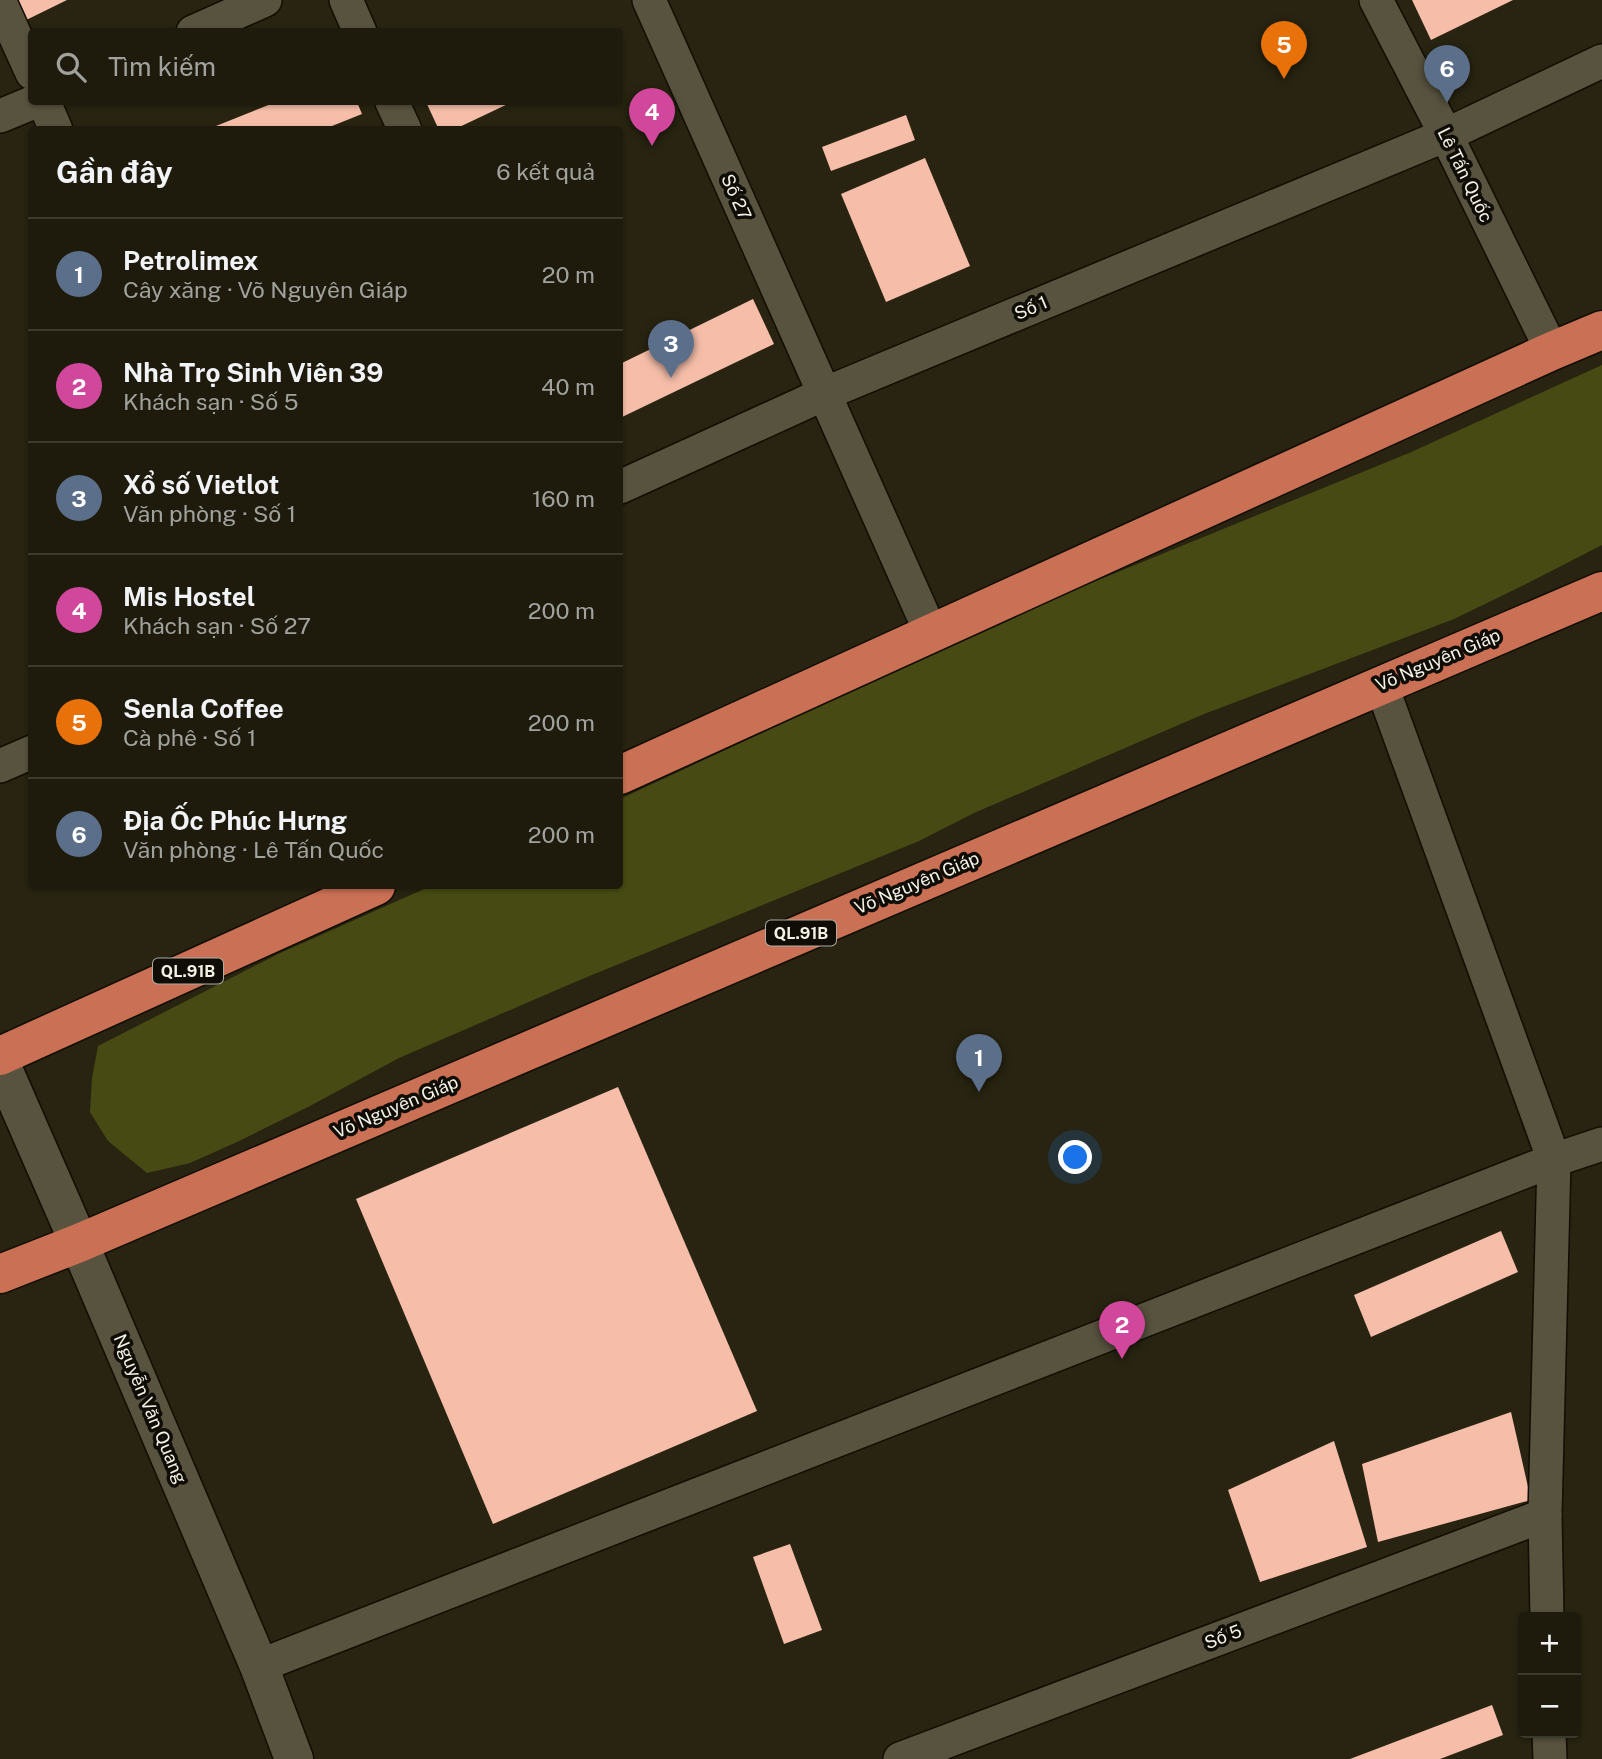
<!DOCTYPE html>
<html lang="vi">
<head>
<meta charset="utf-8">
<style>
	body { margin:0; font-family:"Public Sans",sans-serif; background:#262416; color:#f1f3f6 }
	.controls { position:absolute; right:21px; bottom:21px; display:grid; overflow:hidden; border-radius:7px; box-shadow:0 2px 5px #0004 }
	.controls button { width:63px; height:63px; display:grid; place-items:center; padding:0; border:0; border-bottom:2px solid #3c392e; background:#1e1b0d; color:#f1f3f6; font:35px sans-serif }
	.you { position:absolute; left:1076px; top:1158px; width:24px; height:24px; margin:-18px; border:5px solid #fff; border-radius:50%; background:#1a73e8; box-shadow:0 0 0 10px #1a73e833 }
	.badge { display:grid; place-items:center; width:46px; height:46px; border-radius:50%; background:#ea580c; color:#fff; font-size:23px; font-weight:700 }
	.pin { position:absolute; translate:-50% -58px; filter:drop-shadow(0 2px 4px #0008) }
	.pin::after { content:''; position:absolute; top:37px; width:24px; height:21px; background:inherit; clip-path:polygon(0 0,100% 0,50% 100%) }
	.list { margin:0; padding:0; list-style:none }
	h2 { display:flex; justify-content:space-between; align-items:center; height:91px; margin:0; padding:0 28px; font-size:30px }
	h2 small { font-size:23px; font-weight:400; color:#a1a19d }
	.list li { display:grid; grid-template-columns:46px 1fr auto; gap:21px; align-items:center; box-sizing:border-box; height:112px; padding:0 28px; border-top:2px solid #3c392e }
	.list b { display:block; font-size:26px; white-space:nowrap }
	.list p { margin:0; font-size:23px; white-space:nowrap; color:#a1a19d }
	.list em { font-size:23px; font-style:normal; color:#a1a19d }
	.icon { flex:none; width:38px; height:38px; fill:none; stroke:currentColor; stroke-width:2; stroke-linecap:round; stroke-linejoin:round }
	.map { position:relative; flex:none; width:1602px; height:1759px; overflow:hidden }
	.search { position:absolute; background:#1e1b0d; box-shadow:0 2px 5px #0004; left:28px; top:28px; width:595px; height:77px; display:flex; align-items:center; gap:18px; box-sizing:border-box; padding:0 24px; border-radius:7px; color:#a1a19d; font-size:26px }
	.panel { position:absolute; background:#1e1b0d; box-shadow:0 2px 5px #0004; left:28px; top:126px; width:595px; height:763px; border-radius:7px }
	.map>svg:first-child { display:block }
</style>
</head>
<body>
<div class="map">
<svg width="1602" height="1759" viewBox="0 0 1602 1759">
	<rect width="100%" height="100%" fill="#282411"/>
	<!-- green -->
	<path fill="#474b13" d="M1602 365V545L1524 585 1454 619 1204 714 974 813 919 841 575 982 399 1058 308 1107 237 1142 190 1163 147 1173 108 1141 90 1112 92 1078 98 1046 278 954 431 886H620V799L897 670 1091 583 1409 453Z"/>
	<!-- building -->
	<g fill="#f6bea9">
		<path d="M4 0H67L16 25Z"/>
		<path d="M1412 0H1513L1431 40Z"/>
		<path d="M276 102H357L362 114 322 130H206Z"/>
		<path d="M426 102H512L453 130H439Z"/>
		<path d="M906 115 915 140 831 171 822 147Z"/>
		<path d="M925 158 970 266 886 302 841 194Z"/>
		<path d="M753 299 774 344 620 418V364Z"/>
		<path d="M618 1087 757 1411 493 1524 356 1199Z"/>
		<path d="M1501 1231 1518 1272 1371 1337 1354 1295Z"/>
		<path d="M1511 1412 1531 1500 1378 1542 1362 1464Z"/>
		<path d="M1334 1441 1367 1547 1260 1582 1228 1490Z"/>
		<path d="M790 1544 822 1630 784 1644 753 1557Z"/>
		<path d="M1492 1705 1503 1735 1440 1759H1350Z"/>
	</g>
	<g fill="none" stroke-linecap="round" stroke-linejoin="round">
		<defs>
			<g id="minor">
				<path d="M346 0 360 32"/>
				<path d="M649 0 931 633"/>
				<path d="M1376 0 1446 135 1552 351"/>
				<path d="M0 2 32 73"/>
				<path d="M193 32 265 0"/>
				<path d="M44 102 56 130"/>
				<path d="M392 102 405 130"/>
				<path d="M0 116 34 102"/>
				<path d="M620 487 824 394 1446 135 1602 61"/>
				<path d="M1381 684 1554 1160 1545 1515 1547 1617"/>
				<path d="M0 766 32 752"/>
				<path d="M259 1666 1554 1160 1602 1144"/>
				<path d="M1549 1733 1550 1759"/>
				<path d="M900 1759 1545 1515"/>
			</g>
			<path id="tertiary" d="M0 1062 79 1243 259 1666 294 1759"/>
			<g id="trunk">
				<path d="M620 775 1552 351 1602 330"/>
				<path d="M0 1056 376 886"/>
				<path d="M0 1274 79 1243 1602 591"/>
			</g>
		</defs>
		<!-- minor casing -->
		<use href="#minor" stroke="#110d00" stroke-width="36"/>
		<!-- tertiary casing -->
		<use href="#tertiary" stroke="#110d00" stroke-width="41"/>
		<!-- trunk casing -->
		<use href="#trunk" stroke="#110d00" stroke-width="41"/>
		<!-- minor -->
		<use href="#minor" stroke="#58533f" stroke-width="33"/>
		<!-- tertiary -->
		<use href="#tertiary" stroke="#58533f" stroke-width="38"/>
		<!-- trunk -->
		<use href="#trunk" stroke="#ca7054" stroke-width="38"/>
	</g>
	<g text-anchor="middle" stroke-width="7" stroke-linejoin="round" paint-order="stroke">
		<!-- shield labels -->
		<g fill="#0f0d06" stroke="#afada2" stroke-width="2">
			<rect x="766" y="920.5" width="70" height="25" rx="5"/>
			<rect x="153" y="958.5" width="70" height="25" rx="5"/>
		</g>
		<g font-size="16" font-weight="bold" fill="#f4f1e5">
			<text x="801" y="939">QL.91B</text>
			<text x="188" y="977">QL.91B</text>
		</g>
		<!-- street labels -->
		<g font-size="18" fill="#f4f1e5" stroke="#0f0d06">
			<text transform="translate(1465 175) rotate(64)" y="6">Lê Tấn Quốc</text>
			<text transform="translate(736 197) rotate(66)" y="6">Số 27</text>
			<text transform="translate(1031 308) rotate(-23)" y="6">Số 1</text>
			<text transform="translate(1438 660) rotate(-23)" y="6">Võ Nguyên Giáp</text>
			<text transform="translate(917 883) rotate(-23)" y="6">Võ Nguyên Giáp</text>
			<text transform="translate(396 1107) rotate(-23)" y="6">Võ Nguyên Giáp</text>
			<text transform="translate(150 1409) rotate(67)" y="6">Nguyễn Văn Quang</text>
			<text transform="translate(1223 1637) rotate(-21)" y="6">Số 5</text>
		</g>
	</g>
</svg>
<div class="controls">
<button>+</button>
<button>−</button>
</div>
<div class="you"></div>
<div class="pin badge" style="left:979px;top:1092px;background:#5c6f8a">1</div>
<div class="pin badge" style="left:1122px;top:1359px;background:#d1479c">2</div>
<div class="pin badge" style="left:671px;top:378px;background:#5c6f8a">3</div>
<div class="pin badge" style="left:652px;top:146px;background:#d1479c">4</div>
<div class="pin badge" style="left:1284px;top:79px;background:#e8710a">5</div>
<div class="pin badge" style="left:1447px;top:103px;background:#5c6f8a">6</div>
<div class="search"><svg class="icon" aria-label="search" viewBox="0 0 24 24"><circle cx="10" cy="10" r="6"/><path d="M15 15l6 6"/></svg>Tìm kiếm</div>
<section class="panel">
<h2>Gần đây<small>6 kết quả</small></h2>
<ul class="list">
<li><span class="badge" style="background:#5c6f8a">1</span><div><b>Petrolimex</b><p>Cây xăng · Võ Nguyên Giáp</p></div><em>20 m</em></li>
<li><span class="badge" style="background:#d1479c">2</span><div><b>Nhà Trọ Sinh Viên 39</b><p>Khách sạn · Số 5</p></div><em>40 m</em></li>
<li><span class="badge" style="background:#5c6f8a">3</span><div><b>Xổ số Vietlot</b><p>Văn phòng · Số 1</p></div><em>160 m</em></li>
<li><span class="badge" style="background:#d1479c">4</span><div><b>Mis Hostel</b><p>Khách sạn · Số 27</p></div><em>200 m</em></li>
<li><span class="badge" style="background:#e8710a">5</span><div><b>Senla Coffee</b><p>Cà phê · Số 1</p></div><em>200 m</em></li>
<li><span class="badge" style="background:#5c6f8a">6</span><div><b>Địa Ốc Phúc Hưng</b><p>Văn phòng · Lê Tấn Quốc</p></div><em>200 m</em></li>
</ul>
</section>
</div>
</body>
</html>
